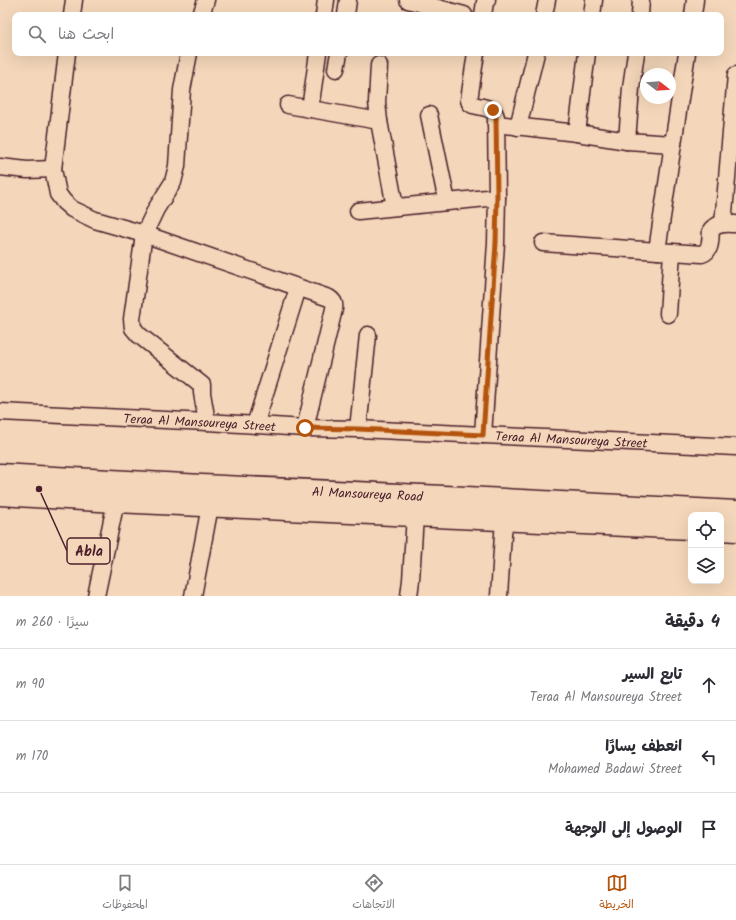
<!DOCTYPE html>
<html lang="ar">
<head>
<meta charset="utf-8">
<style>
	body { margin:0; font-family:Kalam,"Playpen Sans Arabic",sans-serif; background:#f2f2f3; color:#2b2b33; direction:rtl }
	.controls { position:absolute; right:12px; bottom:12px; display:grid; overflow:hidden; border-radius:8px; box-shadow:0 4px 16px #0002 }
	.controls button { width:36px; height:36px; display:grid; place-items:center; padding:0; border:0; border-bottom:1px solid #e1e1e2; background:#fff; color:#2b2b33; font:20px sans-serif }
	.compass { position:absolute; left:640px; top:68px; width:36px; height:36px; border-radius:50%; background:#fff; box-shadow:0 4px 16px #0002; rotate:107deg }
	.stop { position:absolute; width:12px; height:12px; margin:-9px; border:3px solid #b45309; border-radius:50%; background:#fff }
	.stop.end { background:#b45309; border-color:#fff; box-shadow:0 1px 4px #0008 }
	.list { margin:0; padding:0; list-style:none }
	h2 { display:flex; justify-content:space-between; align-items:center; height:52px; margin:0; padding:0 16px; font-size:17px }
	h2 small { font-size:13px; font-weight:400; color:#7c7c81 }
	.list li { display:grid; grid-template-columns:26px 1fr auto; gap:12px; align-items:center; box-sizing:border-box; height:72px; padding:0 16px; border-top:1px solid #e1e1e2 }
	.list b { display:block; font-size:15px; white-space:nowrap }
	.list p { margin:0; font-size:13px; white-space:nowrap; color:#7c7c81 }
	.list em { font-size:13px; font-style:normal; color:#7c7c81 }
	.icon { flex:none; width:22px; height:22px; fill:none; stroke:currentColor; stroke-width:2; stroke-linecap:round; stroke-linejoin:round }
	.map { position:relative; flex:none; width:736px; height:596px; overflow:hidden; direction:ltr }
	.search { position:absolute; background:#fff; box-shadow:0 4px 16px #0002; left:12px; right:12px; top:12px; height:44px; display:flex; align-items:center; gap:10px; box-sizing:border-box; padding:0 14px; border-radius:8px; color:#7c7c81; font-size:15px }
	.sheet { height:268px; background:#fff }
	nav { display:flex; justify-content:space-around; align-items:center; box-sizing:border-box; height:56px; border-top:1px solid #e1e1e2; background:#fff; font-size:11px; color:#7c7c81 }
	nav a { display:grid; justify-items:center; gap:2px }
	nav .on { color:#b45309 }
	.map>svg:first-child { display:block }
</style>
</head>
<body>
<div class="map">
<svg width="736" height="596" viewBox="0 0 736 596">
	<rect width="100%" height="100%" fill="#f4d7ba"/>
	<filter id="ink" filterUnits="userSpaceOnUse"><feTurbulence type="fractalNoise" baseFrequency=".025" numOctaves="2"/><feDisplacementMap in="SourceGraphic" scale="8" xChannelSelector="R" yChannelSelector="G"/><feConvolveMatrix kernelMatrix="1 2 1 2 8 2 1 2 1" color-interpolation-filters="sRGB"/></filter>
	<g filter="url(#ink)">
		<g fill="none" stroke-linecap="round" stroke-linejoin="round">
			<defs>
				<g id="minor">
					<path d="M408 0 464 15"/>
					<path d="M72 15 74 0"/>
					<path d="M201 15 206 0"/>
					<path d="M324 15 326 0"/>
					<path d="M346 15 348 0"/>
					<path d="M483 15 485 2 487 0"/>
					<path d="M544 15 547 0"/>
					<path d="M592 15 594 0"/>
					<path d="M640 15 641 0"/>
					<path d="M693 15 695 0"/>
					<path d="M67 53 53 169 58 194 64 202 72 209 95 220 144 234 329 298C334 301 335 304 334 309L305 428"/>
					<path d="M189 53 182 90 177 166 173 182 156 209 144 234 132 319 133 328 139 335 202 385V393L207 422"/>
					<path d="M476 53 469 100 470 103 473 105C481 107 494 107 496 117L497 197 496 243 483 435"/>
					<path d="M636 53 631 88 627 141 673 144 658 244V251L702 254C712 251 710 238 711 230 718 222 727 224 736 224"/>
					<path d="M379 65 377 102 379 121 395 207"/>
					<path d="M336 69 339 53"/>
					<path d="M288 105 379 121"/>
					<path d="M310 109 318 53"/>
					<path d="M429 115 447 202"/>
					<path d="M496 124 577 133 627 141"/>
					<path d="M518 127 536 53"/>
					<path d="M577 133 587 53"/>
					<path d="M673 144 687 53"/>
					<path d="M0 167 27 170 53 169"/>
					<path d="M358 211 497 197"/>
					<path d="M723 224 736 75"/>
					<path d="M543 243 658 251"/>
					<path d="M668 314 672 252"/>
					<path id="s1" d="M0 412 207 422 305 428 358 429 736 447"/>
					<path d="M255 425 298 288"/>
					<path d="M358 429 368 335"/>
					<path d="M96 596 116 501"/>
					<path d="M193 596 210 506"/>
					<path d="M409 596 411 580 415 515"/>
					<path d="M499 596 504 519"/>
				</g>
				<g id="secondary">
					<path id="s2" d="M0 475 202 486 466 498 736 512"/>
					<path d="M0 494 116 501 691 528"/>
					<path d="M721 529 736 530"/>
				</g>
			</defs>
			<!-- minor casing -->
			<use href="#minor" stroke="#4a1f2b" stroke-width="19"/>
			<!-- secondary casing -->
			<use href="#secondary" stroke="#4a1f2b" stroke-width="25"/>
			<!-- minor -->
			<use href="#minor" stroke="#f4d7ba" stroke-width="16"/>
			<!-- secondary -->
			<use href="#secondary" stroke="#f4d7ba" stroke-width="22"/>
		</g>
	</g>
	<g fill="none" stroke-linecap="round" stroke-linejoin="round" filter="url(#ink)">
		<!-- route -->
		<path stroke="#b45309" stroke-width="5" d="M305 428 358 429 483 435 496 243 497 197 496 117V113L493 110"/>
	</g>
	<g text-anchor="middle" stroke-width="4" stroke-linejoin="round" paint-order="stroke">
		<!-- street labels -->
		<g font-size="13" fill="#4a1f2b" stroke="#f4d7ba">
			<text dy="5" stroke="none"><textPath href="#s1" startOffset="200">Teraa Al Mansoureya Street</textPath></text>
			<text dy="5" stroke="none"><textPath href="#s1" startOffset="572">Teraa Al Mansoureya Street</textPath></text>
			<text dy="5" stroke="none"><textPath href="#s2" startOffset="368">Al Mansoureya Road</textPath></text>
		</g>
	</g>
	<!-- callouts -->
	<path fill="none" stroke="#4a1f2b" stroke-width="1.5" d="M39 489L67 551"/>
	<circle fill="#4a1f2b" stroke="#f4d7ba" stroke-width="1.5" cx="39" cy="489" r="4"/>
	<rect fill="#f4d7ba" stroke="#4a1f2b" stroke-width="1.5" x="67" y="538" width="43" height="26" rx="4"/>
	<g font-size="14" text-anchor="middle" font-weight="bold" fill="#4a1f2b">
		<text x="89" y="556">Abla</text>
	</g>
</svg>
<div class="controls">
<button><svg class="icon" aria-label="locate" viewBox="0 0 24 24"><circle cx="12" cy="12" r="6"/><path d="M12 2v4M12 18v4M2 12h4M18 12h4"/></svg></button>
<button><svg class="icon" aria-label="layers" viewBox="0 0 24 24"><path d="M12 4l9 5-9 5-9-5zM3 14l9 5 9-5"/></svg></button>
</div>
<svg class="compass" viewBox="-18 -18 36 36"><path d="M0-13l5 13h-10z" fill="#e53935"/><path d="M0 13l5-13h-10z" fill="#7c7c81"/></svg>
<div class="stop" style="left:305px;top:428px"></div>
<div class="stop end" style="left:493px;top:110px"></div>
<div class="search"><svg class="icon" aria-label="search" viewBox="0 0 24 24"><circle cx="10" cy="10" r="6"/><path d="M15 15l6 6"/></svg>ابحث هنا</div>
</div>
<section class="sheet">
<h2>4 دقيقة<small>سيرًا · 260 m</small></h2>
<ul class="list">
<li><svg class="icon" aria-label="ahead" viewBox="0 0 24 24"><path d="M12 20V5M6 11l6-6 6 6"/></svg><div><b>تابع السير</b><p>Teraa Al Mansoureya Street</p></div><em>90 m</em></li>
<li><svg class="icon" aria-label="left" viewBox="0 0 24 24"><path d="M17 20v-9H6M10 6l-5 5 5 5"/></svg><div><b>انعطف يسارًا</b><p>Mohamed Badawi Street</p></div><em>170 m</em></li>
<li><svg class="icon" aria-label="arrive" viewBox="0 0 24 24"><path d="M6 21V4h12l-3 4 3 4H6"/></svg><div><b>الوصول إلى الوجهة</b></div></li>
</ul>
</section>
<nav>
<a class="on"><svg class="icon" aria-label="map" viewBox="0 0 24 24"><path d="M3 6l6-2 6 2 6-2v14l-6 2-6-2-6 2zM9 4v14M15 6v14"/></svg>الخريطة</a>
<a><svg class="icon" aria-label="directions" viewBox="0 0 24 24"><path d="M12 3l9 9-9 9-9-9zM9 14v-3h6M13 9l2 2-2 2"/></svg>الاتجاهات</a>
<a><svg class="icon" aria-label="saved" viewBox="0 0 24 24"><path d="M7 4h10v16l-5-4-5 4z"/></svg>المحفوظات</a>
</nav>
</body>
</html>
